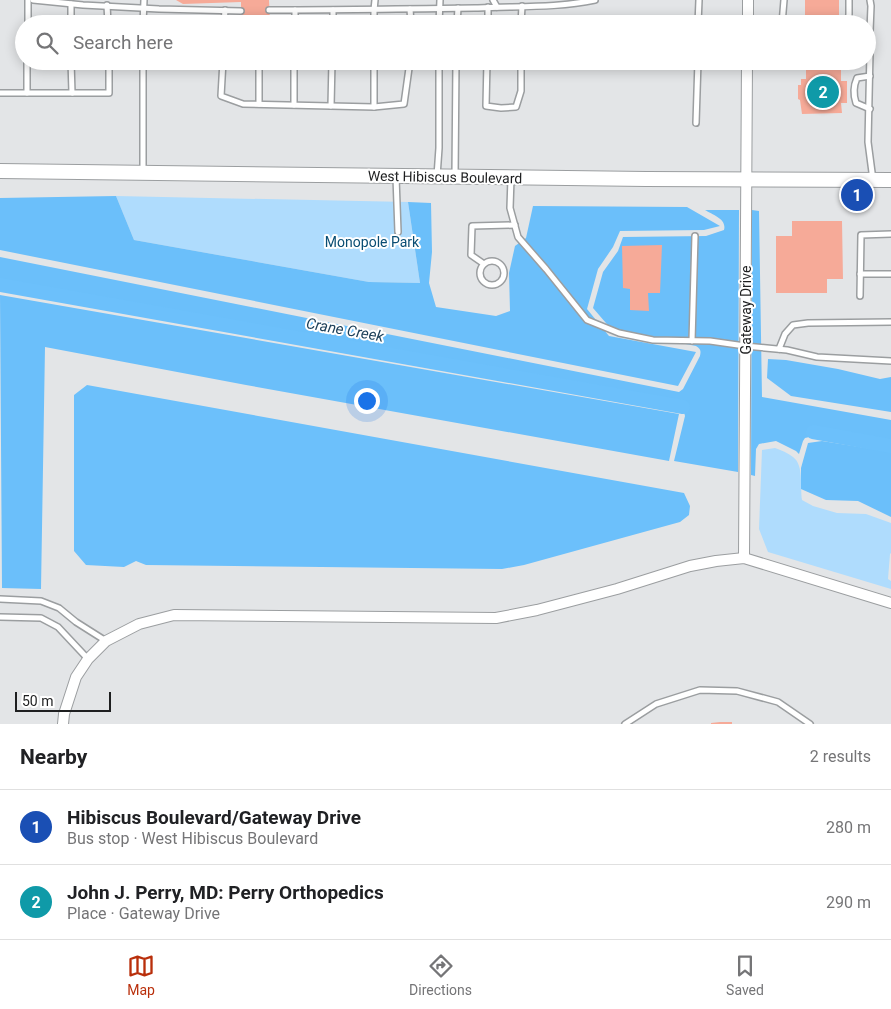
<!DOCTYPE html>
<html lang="en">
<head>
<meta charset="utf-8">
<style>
	body { margin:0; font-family:Roboto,sans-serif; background:#f2f2f2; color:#202124 }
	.scale { position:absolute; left:15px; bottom:12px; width:96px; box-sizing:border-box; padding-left:5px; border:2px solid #1e1f20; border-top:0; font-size:14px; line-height:18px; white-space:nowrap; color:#1e1f20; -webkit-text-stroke:4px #fff; paint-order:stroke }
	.you { position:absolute; left:366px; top:400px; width:18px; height:18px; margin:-12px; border:4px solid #fff; border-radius:50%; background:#1a73e8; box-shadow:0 0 0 8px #1a73e833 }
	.badge { display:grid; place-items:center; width:32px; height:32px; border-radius:50%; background:#b92f0b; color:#fff; font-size:16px; font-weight:700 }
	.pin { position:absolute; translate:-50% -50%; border:2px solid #fff; box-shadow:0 1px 5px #0006 }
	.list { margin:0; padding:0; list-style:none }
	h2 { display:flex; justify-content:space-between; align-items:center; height:65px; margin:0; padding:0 20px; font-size:21px }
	h2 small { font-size:16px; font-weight:400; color:#757577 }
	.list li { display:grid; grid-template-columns:32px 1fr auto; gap:15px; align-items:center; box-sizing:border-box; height:75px; padding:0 20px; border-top:1px solid #e0e0e0 }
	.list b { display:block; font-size:19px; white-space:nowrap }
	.list p { margin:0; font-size:16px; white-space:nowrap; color:#757577 }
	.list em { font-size:16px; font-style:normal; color:#757577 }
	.icon { flex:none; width:28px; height:28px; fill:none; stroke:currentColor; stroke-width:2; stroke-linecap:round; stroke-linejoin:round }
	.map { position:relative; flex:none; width:891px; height:724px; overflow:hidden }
	.search { position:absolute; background:#fff; box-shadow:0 2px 12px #0003; left:15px; right:15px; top:15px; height:55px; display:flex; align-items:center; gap:12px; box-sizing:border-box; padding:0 18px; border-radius:28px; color:#757577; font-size:19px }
	.sheet { height:215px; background:#fff }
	nav { display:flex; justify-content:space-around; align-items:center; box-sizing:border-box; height:70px; border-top:1px solid #e0e0e0; background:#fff; font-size:14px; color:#757577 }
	nav a { display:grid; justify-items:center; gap:2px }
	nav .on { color:#b92f0b }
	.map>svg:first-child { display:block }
</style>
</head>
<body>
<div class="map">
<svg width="891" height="724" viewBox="0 0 891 724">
	<rect width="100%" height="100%" fill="#e3e5e7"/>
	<!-- green -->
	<g fill="#afdcfd">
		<path d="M116 196 408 202 420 283 369 282 134 240Z"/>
		<path d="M775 448C781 450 788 453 793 457 804 465 800 486 802 500L813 506 837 513 866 514 891 523V553L890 554 888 579 891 581V589L768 552 759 529 762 450Z"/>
	</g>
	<!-- forest -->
	<g fill="#6bbffa">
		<path d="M116 196 134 240 369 282 420 283 408 202 431 203 432 252 429 283 436 307 496 316 510 311 509 273 515 246 526 238 533 206 687 207 720 226 704 230 620 231 613 247 598 269 587 309 609 336 696 352 678 386 0 250V198Z"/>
		<path d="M705 210H739L738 472 674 461 685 416 684 412 680 408 0 289V257L679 392 683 389 700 356C701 351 701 349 696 346L612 330 593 308 603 272 618 251 623 237 706 236 724 230C727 219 713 215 705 210Z"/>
		<path d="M752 210 759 211 762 397 891 420V446L823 434 805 438 803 441 799 454 796 451 776 441 759 444 756 449 755 476 751 475Z"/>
		<path d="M0 295 679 414 669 461 246 385 45 347 41 589 2 588Z"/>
		<path d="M768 359 786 360 838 369 880 379 891 377V412L791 396 767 378Z"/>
		<path d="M822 441 891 452V517L858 501 826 500 801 489V468L808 443Z"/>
	</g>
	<!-- water -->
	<path fill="#6cc0fb" d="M87 385 684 493 690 506 689 515 680 522 524 565 502 569 146 565 136 561 124 567 86 565 74 551V395Z"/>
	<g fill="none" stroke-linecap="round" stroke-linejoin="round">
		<!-- canal -->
		<g stroke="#6cc0fb" stroke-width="14">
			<path d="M0 285 683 407"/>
			<path d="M813 432 891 446"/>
		</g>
	</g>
	<!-- building -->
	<g fill="#f6aa98">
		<path d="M176 0H269L270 23H241V2L183 4Z"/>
		<path d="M805 0H839V17L805 16Z"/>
		<path d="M811 61H827V67L841 68V81H847V103H841L842 113 802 114 800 100 798 99V85H801V79H806V69L811 68Z"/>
		<path d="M792 221H842L843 279H827V293H776V236H792Z"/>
		<path d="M662 245 660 293H648L649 311 630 310V289L623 288 622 246Z"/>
		<path d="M720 722H732V724H711V723Z"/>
	</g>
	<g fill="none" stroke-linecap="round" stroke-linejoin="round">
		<defs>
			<g id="lane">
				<path d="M33 0 83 5 159 9 241 11"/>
				<path d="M493 0 497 7"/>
				<path d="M71 4V24"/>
				<path d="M107 5 108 24"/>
				<path d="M410 9 411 24"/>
				<path d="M269 10C339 10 408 9 478 8 517 6 557 8 595 0"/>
				<path d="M259 23V24"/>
				<path d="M28 24V0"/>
				<path d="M143 24 144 0"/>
				<path d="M224 24 225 10"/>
				<path d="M295 24V10"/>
				<path d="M333 24V10"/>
				<path d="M374 24V10L375 0"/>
				<path d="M439 24 440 0"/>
				<path d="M457 24 458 8"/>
				<path d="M488 24V7"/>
				<path d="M521 24 522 6"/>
				<path d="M698 24 699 0"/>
				<path d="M782 24 784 0"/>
				<path d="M848 24 849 14V0"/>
				<path d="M867 31H870L871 6 870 0"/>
				<path d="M867 52H870L868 142 873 180"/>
				<path d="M71 61 72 93"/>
				<path d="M223 61 221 96 243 104 374 107 404 104 410 61"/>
				<path d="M259 61V104"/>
				<path d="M487 61 486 106 501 108 516 107 521 91V61"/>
				<path d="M0 93H109V61"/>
				<path d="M27 93V61"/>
				<path d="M294 105V61"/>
				<path d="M331 106 332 61"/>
				<path d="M374 107V61"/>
				<path d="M870 109 856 103C853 94 853 87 857 78L870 76"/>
				<path d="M696 123 698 61"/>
				<path d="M143 171V61"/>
				<path d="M437 176 439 148V61"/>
				<path d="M455 176 456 61"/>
				<path d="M396 177 398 232"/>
				<path d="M511 178 510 208 518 237 546 269 587 320 619 333 653 340 710 341 745 346 787 350 817 357 891 361"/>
				<circle cx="492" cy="273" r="12"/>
				<path d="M484 264 471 255 472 226 515 225"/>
				<path d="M860 274H891"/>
				<path d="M860 296 861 235 891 234"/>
				<path d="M692 341 695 236"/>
				<path d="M779 349 785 334 793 325 808 323 891 322"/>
				<path d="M0 599 41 601 59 608 76 622 106 641"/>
				<path d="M0 617 41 618 58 627 88 659"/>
				<path d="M625 724 656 704 700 690 737 691 778 702 810 724"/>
			</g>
			<g id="street">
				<path d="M748 24V0"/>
				<path d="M744 558 747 61"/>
				<path d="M63 724 64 714 76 677 88 659 106 641 139 624 174 615 496 618 537 610 617 589 690 566 716 561 744 558 891 603"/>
			</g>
			<path id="secondary" d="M0 171 646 179 891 180"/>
		</defs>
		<!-- lane casing -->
		<use href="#lane" stroke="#9b9ea0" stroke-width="8"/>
		<!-- street casing -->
		<use href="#street" stroke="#9b9ea0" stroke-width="12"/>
		<!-- secondary casing -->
		<use href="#secondary" stroke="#9b9ea0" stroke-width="16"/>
		<!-- lane -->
		<use href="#lane" stroke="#fff" stroke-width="5"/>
		<!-- street -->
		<use href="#street" stroke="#fff" stroke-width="10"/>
		<!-- secondary -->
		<use href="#secondary" stroke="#fff" stroke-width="14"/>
	</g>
	<g text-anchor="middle" stroke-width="4" stroke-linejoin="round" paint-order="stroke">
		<!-- street labels -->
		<g font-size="14" fill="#1e1f20" stroke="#fff">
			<text transform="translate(445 177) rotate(1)" y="5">West Hibiscus Boulevard</text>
			<text transform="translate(746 310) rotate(-90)" y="5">Gateway Drive</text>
		</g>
		<!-- park labels -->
		<g font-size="14" fill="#094d73" stroke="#fff">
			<text x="372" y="247">Monopole Park</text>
		</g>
		<!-- water labels -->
		<g font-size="15" font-style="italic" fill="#1e415a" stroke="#fff">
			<text transform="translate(345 330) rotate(10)" y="5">Crane Creek</text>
		</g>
	</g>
</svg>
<div class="scale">50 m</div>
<div class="you"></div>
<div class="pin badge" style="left:857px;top:195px;background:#1a4fb4">1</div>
<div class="pin badge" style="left:823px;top:92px;background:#0f9aa8">2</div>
<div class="search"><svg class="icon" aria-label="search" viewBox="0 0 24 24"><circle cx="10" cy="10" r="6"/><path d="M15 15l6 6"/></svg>Search here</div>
</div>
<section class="sheet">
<h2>Nearby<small>2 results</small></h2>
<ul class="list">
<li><span class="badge" style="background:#1a4fb4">1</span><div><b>Hibiscus Boulevard/Gateway Drive</b><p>Bus stop · West Hibiscus Boulevard</p></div><em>280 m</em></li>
<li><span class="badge" style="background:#0f9aa8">2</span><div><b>John J. Perry, MD: Perry Orthopedics</b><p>Place · Gateway Drive</p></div><em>290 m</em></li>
</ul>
</section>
<nav>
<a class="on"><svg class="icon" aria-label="map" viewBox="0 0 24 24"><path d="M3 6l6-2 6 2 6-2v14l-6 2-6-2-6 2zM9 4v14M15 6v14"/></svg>Map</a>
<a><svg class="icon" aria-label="directions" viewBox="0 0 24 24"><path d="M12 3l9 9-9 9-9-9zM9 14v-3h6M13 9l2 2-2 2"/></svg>Directions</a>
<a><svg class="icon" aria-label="saved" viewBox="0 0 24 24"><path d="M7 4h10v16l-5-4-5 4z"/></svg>Saved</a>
</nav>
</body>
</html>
